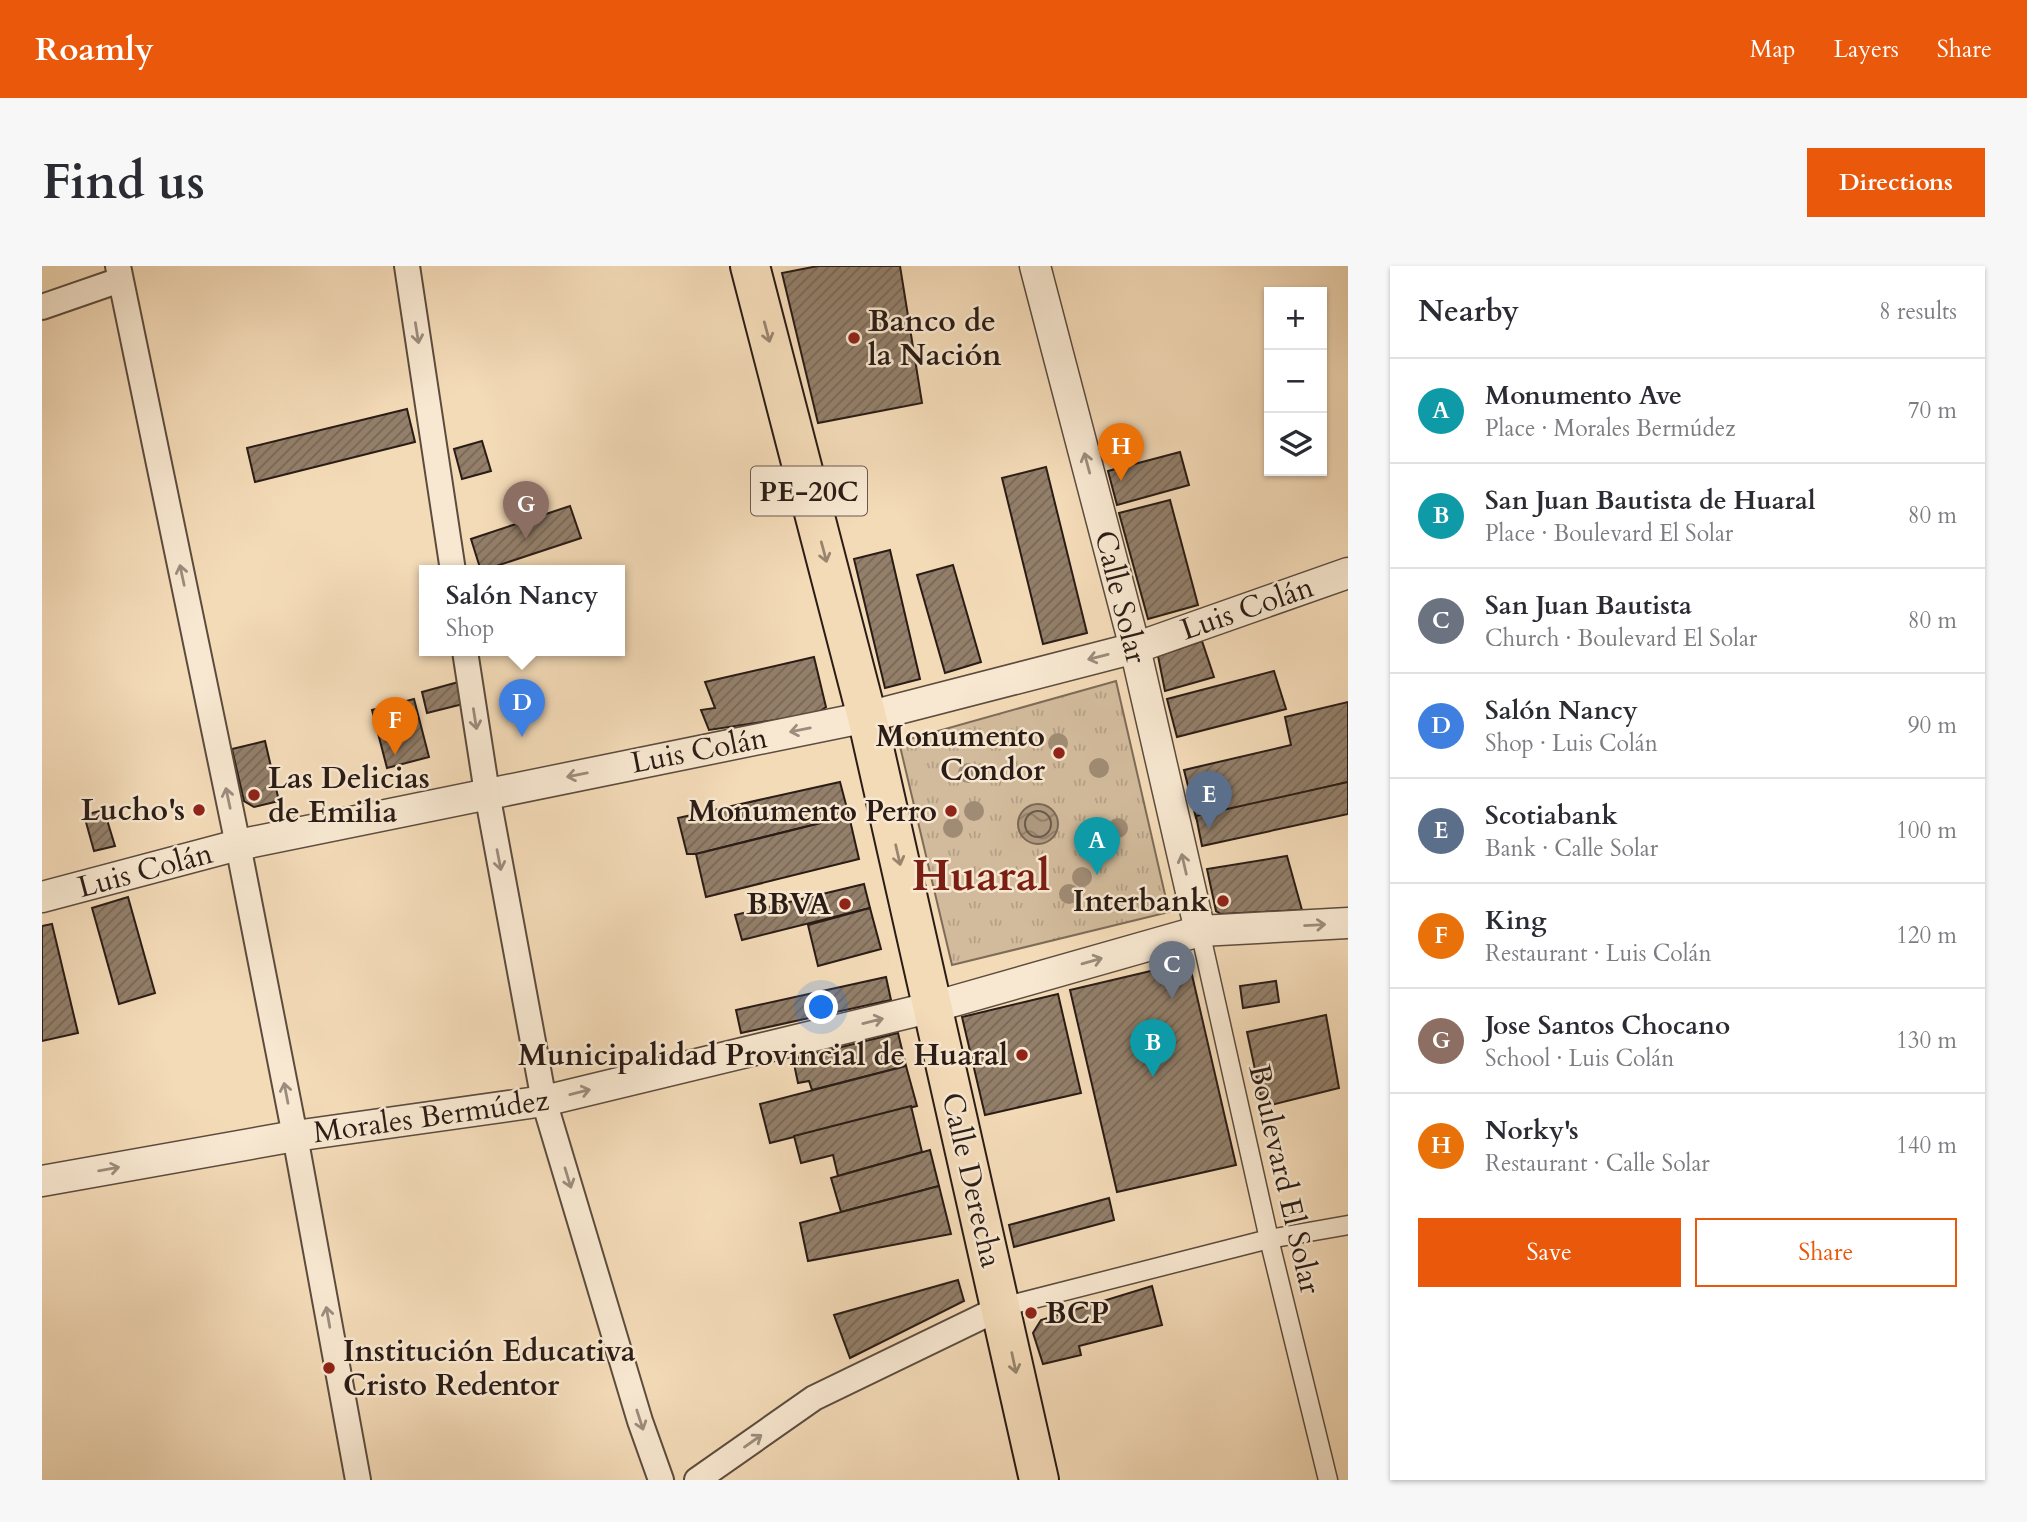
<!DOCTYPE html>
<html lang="en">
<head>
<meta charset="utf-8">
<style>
	body { margin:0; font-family:Cardo,serif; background:#f7f7f7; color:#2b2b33 }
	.controls { position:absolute; right:21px; top:21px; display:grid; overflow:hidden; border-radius:0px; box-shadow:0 2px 5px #0004 }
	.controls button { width:63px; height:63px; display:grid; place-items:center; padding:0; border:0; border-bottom:2px solid #e1e1e2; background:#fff; color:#2b2b33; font:35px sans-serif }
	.you { position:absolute; left:780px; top:742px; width:24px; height:24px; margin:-18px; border:5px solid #fff; border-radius:50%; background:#1a73e8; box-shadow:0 0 0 10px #1a73e833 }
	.badge { display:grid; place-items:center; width:46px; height:46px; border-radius:50%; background:#ea580c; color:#fff; font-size:23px; font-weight:700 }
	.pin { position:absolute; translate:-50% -58px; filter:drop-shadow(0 2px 4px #0008) }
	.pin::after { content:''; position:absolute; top:37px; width:24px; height:21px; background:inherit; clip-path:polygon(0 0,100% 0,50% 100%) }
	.popup { position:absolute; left:377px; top:299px; width:206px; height:91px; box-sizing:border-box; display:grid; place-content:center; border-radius:0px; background:#fff; filter:drop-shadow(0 2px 5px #0005); font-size:23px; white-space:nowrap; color:#7c7c81 }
	.popup b { font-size:26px; color:#2b2b33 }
	.popup::after { content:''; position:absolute; left:50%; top:100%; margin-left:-14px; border:14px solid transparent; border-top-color:#fff }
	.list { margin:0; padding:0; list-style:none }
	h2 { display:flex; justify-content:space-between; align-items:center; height:91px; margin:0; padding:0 28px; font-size:30px }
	h2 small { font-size:23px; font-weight:400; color:#7c7c81 }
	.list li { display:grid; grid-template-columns:46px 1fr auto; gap:21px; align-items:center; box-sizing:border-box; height:105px; padding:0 28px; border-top:2px solid #e1e1e2 }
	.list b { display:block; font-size:26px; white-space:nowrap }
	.list p { margin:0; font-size:23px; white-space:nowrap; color:#7c7c81 }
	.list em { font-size:23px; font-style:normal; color:#7c7c81 }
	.actions { display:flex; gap:14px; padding:21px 28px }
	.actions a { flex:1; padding:16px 0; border:2px solid #ea580c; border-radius:0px; text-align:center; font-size:24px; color:#ea580c }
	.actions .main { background:#ea580c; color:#fff }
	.icon { flex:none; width:38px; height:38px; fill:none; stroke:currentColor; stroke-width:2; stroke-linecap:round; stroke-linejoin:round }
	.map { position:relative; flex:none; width:1306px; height:1214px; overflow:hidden; border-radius:0px }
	header { display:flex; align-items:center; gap:42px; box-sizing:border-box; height:98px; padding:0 35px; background:#ea580c; color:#fff }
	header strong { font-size:33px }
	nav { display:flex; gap:38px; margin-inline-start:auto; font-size:24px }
	.intro { display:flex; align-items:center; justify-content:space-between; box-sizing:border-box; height:168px; padding:0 42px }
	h1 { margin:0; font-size:49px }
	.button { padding:18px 32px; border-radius:0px; background:#ea580c; color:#fff; font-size:24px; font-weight:700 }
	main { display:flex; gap:42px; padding:0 42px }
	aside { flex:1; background:#fff; border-radius:0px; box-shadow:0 2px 5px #0004 }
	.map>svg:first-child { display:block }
</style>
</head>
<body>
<header>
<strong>Roamly</strong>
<nav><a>Map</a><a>Layers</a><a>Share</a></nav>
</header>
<div class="intro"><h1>Find us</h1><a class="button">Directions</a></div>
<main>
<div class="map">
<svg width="1306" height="1214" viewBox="0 0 1306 1214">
	<defs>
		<pattern id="park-tufts" width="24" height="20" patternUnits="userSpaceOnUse" patternTransform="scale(1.75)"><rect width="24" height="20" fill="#d2bb9c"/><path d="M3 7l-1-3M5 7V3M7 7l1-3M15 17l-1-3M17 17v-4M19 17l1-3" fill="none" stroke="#b4a086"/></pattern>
		<pattern id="water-waves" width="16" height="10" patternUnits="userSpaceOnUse" patternTransform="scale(1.75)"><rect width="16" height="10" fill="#af9a81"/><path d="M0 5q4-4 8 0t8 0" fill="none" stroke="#8f7d69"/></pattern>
		<pattern id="building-hatch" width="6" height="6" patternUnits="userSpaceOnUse" patternTransform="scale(1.75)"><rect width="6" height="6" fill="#937f6a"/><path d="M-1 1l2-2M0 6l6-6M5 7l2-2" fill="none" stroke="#786756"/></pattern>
	</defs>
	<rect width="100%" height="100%" fill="#f4dbb8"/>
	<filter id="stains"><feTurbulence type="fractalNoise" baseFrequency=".00286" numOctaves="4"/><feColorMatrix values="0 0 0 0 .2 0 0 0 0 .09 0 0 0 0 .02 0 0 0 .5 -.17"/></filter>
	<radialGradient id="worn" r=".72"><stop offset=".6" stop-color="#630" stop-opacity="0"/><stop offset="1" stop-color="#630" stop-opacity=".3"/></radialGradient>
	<!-- park -->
	<path fill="url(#park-tufts)" stroke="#7e6c59" stroke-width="2" d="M1074 415 1127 646 910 699 857 476Z"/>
	<!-- water -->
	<circle fill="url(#water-waves)" stroke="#7a6856" stroke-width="2" cx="996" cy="558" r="20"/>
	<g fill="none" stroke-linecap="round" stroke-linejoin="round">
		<!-- shore -->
		<circle stroke="#6c5b4c" stroke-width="2" cx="996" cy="558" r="13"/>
	</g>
	<!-- building -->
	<g fill="url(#building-hatch)" stroke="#2a1c16" stroke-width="2">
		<path d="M776 0H858L880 137 776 157 740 7Z"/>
		<path d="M365 143 373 176 213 216 205 182Z"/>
		<path d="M440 175 449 205 420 213 412 183Z"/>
		<path d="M1138 186 1147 219 1075 239 1066 205Z"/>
		<path d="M1004 201 1045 367 1001 378 960 212Z"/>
		<path d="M1128 234 1156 339 1106 353 1077 247Z"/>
		<path d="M528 240 539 272 439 305 429 273Z"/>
		<path d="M848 284 878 413 843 422 812 293Z"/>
		<path d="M911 299 939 396 903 407 875 309Z"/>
		<path d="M1160 375 1172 411 1123 425 1116 390Z"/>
		<path d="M772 391 784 441 774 448 667 464 659 444 673 442 663 416Z"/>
		<path d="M1232 405 1244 443 1135 471 1125 433Z"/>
		<path d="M420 415 425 437 385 447 380 426Z"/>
		<path d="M372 433 387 491 345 502 330 444Z"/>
		<path d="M1306 436V516L1154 552 1142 504 1249 479 1243 451Z"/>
		<path d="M223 475 237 535 212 541 202 535 190 483Z"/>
		<path d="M798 516 807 550 654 588H645L636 552Z"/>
		<path d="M1306 516V548L1160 580 1154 550Z"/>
		<path d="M62 544 73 580 52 585 42 549Z"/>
		<path d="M807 550 817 593 664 631 654 588Z"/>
		<path d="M1245 590 1260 644 1179 648 1174 645 1165 603Z"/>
		<path d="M822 618 828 642 700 674 693 649Z"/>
		<path d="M86 631 113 727 77 738 50 642Z"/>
		<path d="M828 642 839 683 776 700 766 659Z"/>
		<path d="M10 658 36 767 0 775V660Z"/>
		<path d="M1147 696 1194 899 1075 926 1028 724Z"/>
		<path d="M844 711 849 734 699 767 694 744Z"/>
		<path d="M1234 715 1237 736 1201 742 1198 720Z"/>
		<path d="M1016 728 1039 827 943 849 920 751Z"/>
		<path d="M1284 749 1297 822 1221 841 1205 766Z"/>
		<path d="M856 767 864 800 770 824 767 815 756 817 751 793Z"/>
		<path d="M864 800 875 840 728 877 718 838Z"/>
		<path d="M869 840 880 886 796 910 791 889 759 897 752 870Z"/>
		<path d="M888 884 897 920 799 946 789 912Z"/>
		<path d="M897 920 909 968 766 995 758 957Z"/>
		<path d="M1067 932 1072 954 972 981 967 959Z"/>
		<path d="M916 1014 922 1035 808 1092 792 1049Z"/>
		<path d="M1110 1020 1120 1059 1037 1080 1039 1089 1001 1098 991 1067 999 1054Z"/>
	</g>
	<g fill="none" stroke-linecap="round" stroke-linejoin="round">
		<defs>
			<g id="pedestrian">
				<path d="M1158 665 1227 973 1286 1214"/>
				<path d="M960 1041 1227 973 1306 959"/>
			</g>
			<g id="minor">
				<path d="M76 0 196 579 253 870 316 1214"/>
				<path d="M365 0 411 305"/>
				<path d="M0 41 78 14"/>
				<path d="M423 385 445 527 502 835 598 1155 619 1214"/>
				<path d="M655 1214 772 1132 960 1041"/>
			</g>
			<g id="tertiary">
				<path d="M993 0 1093 382 1158 665"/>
				<path d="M0 631 196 579 825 451 1093 382 1306 307"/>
				<path d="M0 915 253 870 502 835 891 741 1158 665 1306 657"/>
			</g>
			<path id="primary" d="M708 0 825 451 997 1214"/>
		</defs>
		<!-- pedestrian casing -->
		<use href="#pedestrian" stroke="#5c4c3e" stroke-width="21"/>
		<!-- minor casing -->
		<use href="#minor" stroke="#5c4c3e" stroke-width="28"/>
		<!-- tertiary casing -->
		<use href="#tertiary" stroke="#5c4c3e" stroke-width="33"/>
		<!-- primary casing -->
		<use href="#primary" stroke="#2a1c16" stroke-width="42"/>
		<!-- pedestrian -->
		<use href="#pedestrian" stroke="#f8e8d1" stroke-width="18"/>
		<!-- minor -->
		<use href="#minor" stroke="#f8e8d1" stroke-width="24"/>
		<!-- tertiary -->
		<use href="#tertiary" stroke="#f8e8d1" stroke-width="30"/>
		<!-- primary -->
		<use href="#primary" stroke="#f4dbb8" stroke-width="38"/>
	</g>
	<!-- trees -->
	<g fill="#a08c75">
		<circle cx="1016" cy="477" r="10"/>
		<circle cx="1057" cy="502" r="10"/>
		<circle cx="926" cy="507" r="10"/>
		<circle cx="932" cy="545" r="10"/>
		<circle cx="911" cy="562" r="10"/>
		<circle cx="1076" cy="562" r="10"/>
		<circle cx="1054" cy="573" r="10"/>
		<circle cx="1040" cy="611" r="10"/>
		<circle cx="1027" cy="628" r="10"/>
	</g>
	<!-- one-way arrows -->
	<defs><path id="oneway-shaft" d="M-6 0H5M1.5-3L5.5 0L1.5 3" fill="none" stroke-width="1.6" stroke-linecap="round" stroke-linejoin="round" transform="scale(1.75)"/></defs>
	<g stroke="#99856f">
		<use href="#oneway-shaft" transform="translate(725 66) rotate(75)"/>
		<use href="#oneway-shaft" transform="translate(782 286) rotate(75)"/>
		<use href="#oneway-shaft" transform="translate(856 589) rotate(77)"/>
		<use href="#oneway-shaft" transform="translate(972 1097) rotate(78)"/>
	</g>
	<g stroke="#9b8c7d">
		<use href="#oneway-shaft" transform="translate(375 67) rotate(81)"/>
		<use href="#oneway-shaft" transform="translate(1045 197) rotate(-105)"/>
		<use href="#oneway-shaft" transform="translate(140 309) rotate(-102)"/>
		<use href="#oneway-shaft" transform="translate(1056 391) rotate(166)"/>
		<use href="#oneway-shaft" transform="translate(433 453) rotate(81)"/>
		<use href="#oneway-shaft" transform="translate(758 464) rotate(169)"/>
		<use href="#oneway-shaft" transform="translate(535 509) rotate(169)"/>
		<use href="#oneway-shaft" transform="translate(186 532) rotate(-102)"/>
		<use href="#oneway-shaft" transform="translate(457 594) rotate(79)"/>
		<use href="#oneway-shaft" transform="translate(1142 598) rotate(-103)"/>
		<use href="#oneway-shaft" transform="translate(1273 659) rotate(-3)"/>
		<use href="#oneway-shaft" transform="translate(1050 695) rotate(-16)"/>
		<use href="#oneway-shaft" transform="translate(831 755) rotate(-14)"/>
		<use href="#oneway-shaft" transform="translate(538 826) rotate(-14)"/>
		<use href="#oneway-shaft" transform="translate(244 827) rotate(-101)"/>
		<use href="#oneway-shaft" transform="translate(67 903) rotate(-10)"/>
		<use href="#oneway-shaft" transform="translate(526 912) rotate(73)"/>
		<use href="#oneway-shaft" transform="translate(286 1051) rotate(-100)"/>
		<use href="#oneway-shaft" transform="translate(598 1154) rotate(72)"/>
		<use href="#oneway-shaft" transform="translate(711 1175) rotate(-35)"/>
	</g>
	<!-- markers -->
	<g fill="#8f2418" stroke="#f8e8d1" stroke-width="2.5">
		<circle cx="812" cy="72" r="7"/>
		<circle cx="1017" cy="487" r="7"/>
		<circle cx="212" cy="529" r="7"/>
		<circle cx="157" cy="544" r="7"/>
		<circle cx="909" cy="545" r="7"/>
		<circle cx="1181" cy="635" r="7"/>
		<circle cx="803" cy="638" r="7"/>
		<circle cx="980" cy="789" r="7"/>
		<circle cx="989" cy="1047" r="7"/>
		<circle cx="287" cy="1102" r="7"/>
	</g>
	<g text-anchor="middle" stroke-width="5" stroke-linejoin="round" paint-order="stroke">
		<!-- shield labels -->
		<rect fill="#f8e8d1" stroke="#68594e" stroke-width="2" x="709" y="200.5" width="116" height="49" rx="5"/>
		<g font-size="28" font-weight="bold" fill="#2a1c16">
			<text x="767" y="235">PE-20C</text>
		</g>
		<!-- poi labels -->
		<g font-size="30" font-weight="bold" fill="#2a1c16" stroke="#f8e8d1" text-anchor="end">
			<text x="826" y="65" text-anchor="start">Banco de<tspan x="826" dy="34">la Nación</tspan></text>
			<text x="1003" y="480">Monumento<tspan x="1003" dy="34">Condor</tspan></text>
			<text x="226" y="522" text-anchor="start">Las Delicias<tspan x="226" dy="34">de Emilia</tspan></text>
			<text x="143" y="554">Lucho's</text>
			<text x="895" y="555">Monumento Perro</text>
			<text x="1167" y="645">Interbank</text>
			<text x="789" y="648">BBVA</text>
			<text x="966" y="799">Municipalidad Provincial de Huaral</text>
			<text x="1003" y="1057" text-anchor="start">BCP</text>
			<text x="301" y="1095" text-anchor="start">Institución Educativa<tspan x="301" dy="34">Cristo Redentor</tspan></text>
		</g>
		<!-- street labels -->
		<g font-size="30" fill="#2a1c16" stroke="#f8e8d1">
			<text transform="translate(1079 331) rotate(76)" y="10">Calle Solar</text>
			<text transform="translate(1205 342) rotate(-19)" y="10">Luis Colán</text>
			<text transform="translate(657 484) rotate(-11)" y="10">Luis Colán</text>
			<text transform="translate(103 604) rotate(-15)" y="10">Luis Colán</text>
			<text transform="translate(389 850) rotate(-8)" y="10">Morales Bermúdez</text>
			<text transform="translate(1243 913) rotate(77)" y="10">Boulevard El Solar</text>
			<text transform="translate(930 914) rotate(77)" y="10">Calle Derecha</text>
		</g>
		<!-- town labels -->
		<g font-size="44" font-weight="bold" fill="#7a1f14" stroke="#f8e8d1">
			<text x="939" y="624">Huaral</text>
		</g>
	</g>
	<rect width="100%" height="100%" filter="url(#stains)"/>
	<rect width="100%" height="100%" fill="url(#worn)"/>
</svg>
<div class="controls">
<button>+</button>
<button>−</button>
<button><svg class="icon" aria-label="layers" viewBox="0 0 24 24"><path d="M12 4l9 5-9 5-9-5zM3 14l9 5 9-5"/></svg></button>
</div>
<div class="you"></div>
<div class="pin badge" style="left:1055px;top:609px;background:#0f9aa8">A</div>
<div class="pin badge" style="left:1111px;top:811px;background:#0f9aa8">B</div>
<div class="pin badge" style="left:1130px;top:733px;background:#6b7280">C</div>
<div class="pin badge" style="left:480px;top:471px;background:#3f7fe0">D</div>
<div class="popup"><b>Salón Nancy</b>Shop</div>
<div class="pin badge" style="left:1167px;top:563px;background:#5c6f8a">E</div>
<div class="pin badge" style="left:353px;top:489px;background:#e8710a">F</div>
<div class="pin badge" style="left:484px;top:273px;background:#8d6e63">G</div>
<div class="pin badge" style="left:1079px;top:215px;background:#e8710a">H</div>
</div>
<aside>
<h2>Nearby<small>8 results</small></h2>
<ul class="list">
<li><span class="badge" style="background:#0f9aa8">A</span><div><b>Monumento Ave</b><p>Place · Morales Bermúdez</p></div><em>70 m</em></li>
<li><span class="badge" style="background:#0f9aa8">B</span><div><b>San Juan Bautista de Huaral</b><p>Place · Boulevard El Solar</p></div><em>80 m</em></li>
<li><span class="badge" style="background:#6b7280">C</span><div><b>San Juan Bautista</b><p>Church · Boulevard El Solar</p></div><em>80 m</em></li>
<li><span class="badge" style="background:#3f7fe0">D</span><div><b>Salón Nancy</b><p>Shop · Luis Colán</p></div><em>90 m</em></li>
<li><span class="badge" style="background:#5c6f8a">E</span><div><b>Scotiabank</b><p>Bank · Calle Solar</p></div><em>100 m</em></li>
<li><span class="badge" style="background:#e8710a">F</span><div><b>King</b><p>Restaurant · Luis Colán</p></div><em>120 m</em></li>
<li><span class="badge" style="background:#8d6e63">G</span><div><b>Jose Santos Chocano</b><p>School · Luis Colán</p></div><em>130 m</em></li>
<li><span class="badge" style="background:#e8710a">H</span><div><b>Norky's</b><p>Restaurant · Calle Solar</p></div><em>140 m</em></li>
</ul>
<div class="actions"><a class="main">Save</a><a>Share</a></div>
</aside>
</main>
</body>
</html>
